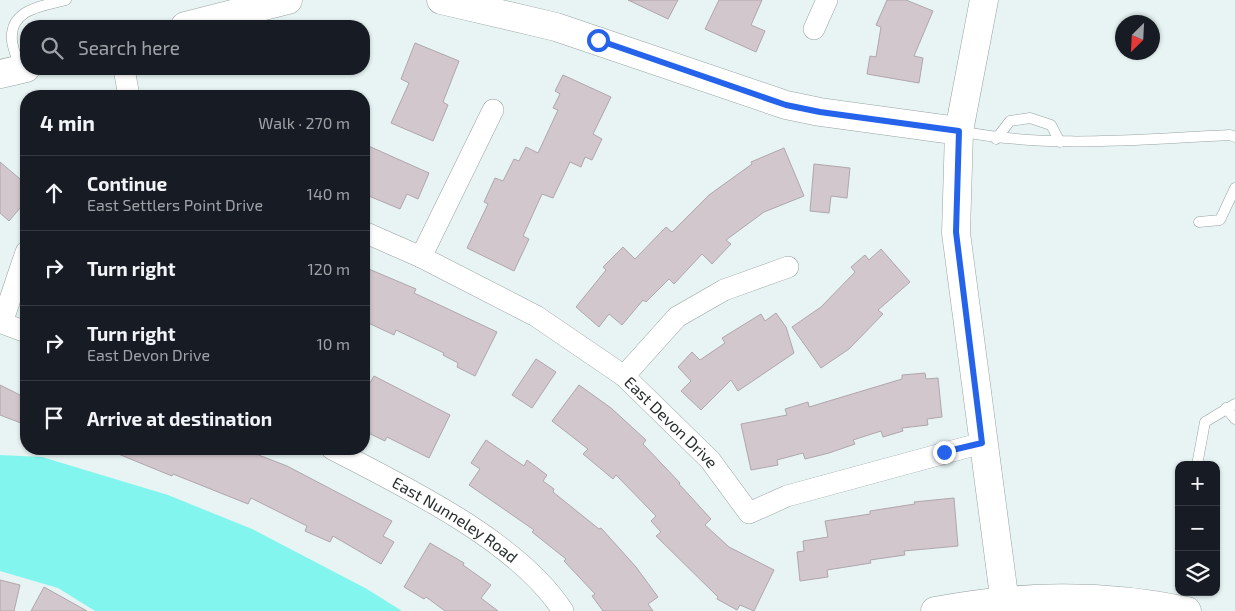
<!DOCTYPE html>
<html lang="en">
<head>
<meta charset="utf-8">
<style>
	body { margin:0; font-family:"Exo 2",sans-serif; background:#242831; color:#f1f3f6 }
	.controls { position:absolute; right:15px; bottom:15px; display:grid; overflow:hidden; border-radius:10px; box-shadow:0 1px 4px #0004 }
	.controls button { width:45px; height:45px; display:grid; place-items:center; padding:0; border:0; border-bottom:1px solid #363941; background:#171b24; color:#f1f3f6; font:25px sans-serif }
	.compass { position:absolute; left:1115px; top:15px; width:45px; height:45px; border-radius:50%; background:#171b24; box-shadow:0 1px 4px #0004; rotate:204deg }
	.stop { position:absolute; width:15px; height:15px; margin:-11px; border:4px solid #2563eb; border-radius:50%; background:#fff }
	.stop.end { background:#2563eb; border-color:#fff; box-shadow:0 1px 5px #0008 }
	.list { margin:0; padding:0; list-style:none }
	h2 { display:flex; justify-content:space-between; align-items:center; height:65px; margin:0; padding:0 20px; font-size:21px }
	h2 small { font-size:16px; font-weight:400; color:#9ea1a6 }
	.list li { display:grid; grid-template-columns:32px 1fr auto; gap:15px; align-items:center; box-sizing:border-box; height:75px; padding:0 20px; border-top:1px solid #363941 }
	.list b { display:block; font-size:19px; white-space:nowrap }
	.list p { margin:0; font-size:16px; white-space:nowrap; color:#9ea1a6 }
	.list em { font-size:16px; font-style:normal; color:#9ea1a6 }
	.icon { flex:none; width:28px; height:28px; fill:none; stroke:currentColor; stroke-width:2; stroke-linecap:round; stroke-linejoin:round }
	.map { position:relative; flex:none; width:1235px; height:611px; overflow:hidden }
	.search { position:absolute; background:#171b24; box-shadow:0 1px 4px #0004; left:20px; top:20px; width:350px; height:55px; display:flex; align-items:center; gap:12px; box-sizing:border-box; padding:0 18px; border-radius:20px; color:#9ea1a6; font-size:19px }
	.panel { position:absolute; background:#171b24; box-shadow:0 1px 4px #0004; left:20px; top:90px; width:350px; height:365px; border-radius:20px }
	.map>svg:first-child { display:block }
</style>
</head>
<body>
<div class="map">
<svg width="1235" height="611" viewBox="0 0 1235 611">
	<rect width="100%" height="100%" fill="#e7f4f3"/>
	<!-- green -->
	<path fill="#82f6ee" d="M0 455 42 457 168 495 252 529 367 589 402 611H95L58 588 0 571Z"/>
	<!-- building -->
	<g fill="#d1c7cd" stroke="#b0a6ac">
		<path d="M628 0H678L668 19Z"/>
		<path d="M719 0H762L751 25 765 31 756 52 705 29Z"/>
		<path d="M887 0H906L933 11 914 56 923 58 919 83 867 74 870 56 876 57 881 27 876 25Z"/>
		<path d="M415 43 459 61 443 102 448 105 433 141 391 123 409 83 401 79Z"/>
		<path d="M563 75 611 97 593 134 602 139 592 160 585 157 581 167 570 162 553 198 542 194 523 236 529 239 514 271 467 248 488 204 484 202 495 178 503 181 514 159 519 161 526 147 538 153 558 110 553 108 560 94 555 91Z"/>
		<path d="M364 144 429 173 418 199 407 194 400 209 364 194Z"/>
		<path d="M784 148 804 196 764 212 726 240 731 244 712 264 702 254 674 284 669 279 646 302 643 300 622 325 609 314 599 327 576 307 606 270 603 267 623 247 635 259 666 227 672 232 709 195 752 164 751 162Z"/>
		<path d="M0 162 26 184V201L9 221 0 213Z"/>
		<path d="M814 164 850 168 847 198 831 196 829 213 810 211Z"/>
		<path d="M881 249 910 282 878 310 883 314 849 349 821 368 792 327 821 307 855 272 851 267 865 255 869 260Z"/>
		<path d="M364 267 416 289 414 293 497 332 475 376 457 367 458 363 443 355 444 353 396 330 394 335 364 321Z"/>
		<path d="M776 313 786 327 794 353 738 391 731 380 701 410 681 391 691 381 678 367 692 352 700 360 725 343 722 338 761 314 765 321Z"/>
		<path d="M536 359 556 372 532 408 512 395Z"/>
		<path d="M925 373 926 379 938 378 942 417 927 419 928 425 902 428 903 431 883 437 881 431 853 440 855 444 829 453 805 459 803 453 777 460 778 465 751 470 741 424 787 415 785 409 808 402 809 407 902 379V375Z"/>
		<path d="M374 376 450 415 429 458 387 437 385 441 364 431V380L370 383Z"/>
		<path d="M0 385 26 398V425L0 415Z"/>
		<path d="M579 385 611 408 646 440 643 444 680 483 679 484 711 519 705 525 729 547 774 570 754 611 740 605 737 610 717 599 718 597 656 536 661 532 651 521 656 516 616 475 613 479 583 454 588 449 552 421Z"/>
		<path d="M486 440 524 466 527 460 547 475 543 481 554 489 553 492 599 529 601 528 636 567 658 597 648 604 653 611H603L592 596 595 594 564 561 566 559 532 532 534 530 469 485 480 469 471 463Z"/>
		<path d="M106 449H243L287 466 392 521 383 536 394 542 381 564 333 536 330 542 305 531 307 526 251 498 248 504 173 474 172 476Z"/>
		<path d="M954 498 958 546 904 551 905 555 870 560 871 563 827 570 828 577 800 581 797 552 804 551 803 541 828 537 825 521 870 514V511L915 504 914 502Z"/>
		<path d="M430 543 464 563 463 565 491 585 481 598 498 611H445L426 597 424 599 404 587Z"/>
		<path d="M0 580 20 585 14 611H0Z"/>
		<path d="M44 587 87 611H31Z"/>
	</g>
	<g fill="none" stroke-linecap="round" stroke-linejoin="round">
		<defs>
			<g id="lane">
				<path d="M20 68C18 60 13 50 12 41 9 9 42 6 66 0"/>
				<path d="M960 131C1048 149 1140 139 1230 135L1235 137"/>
				<path d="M996 139 1010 121 1030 118 1051 125 1060 142"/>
				<path d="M1199 222 1220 220 1235 188"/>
				<path d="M1226 408 1235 419"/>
				<path d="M1197 465 1205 422 1235 404"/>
			</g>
			<g id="street">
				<path d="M814 29 827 0"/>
				<path d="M124 69 129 96"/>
				<path id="s1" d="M364 232 421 257 536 316 624 376 710 460 749 513 787 496 982 443"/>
				<path d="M26 252 2 323 26 332"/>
				<path d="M421 257 493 110"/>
				<path d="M624 376 677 317 724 290 788 267"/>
				<path id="s2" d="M332 449C405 487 518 541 563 611"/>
			</g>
			<g id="secondary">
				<path d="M441 0 556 27 786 105 820 112 959 131"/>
				<path d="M984 0 959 131 956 233 1006 611"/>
				<path d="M185 26 288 0"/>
				<path d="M0 74 26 68"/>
				<path d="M935 611C1021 595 1101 593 1187 611"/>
			</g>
		</defs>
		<!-- lane casing -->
		<use href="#lane" stroke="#97a3a2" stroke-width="11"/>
		<!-- street casing -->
		<use href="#street" stroke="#97a3a2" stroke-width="22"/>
		<!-- secondary casing -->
		<use href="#secondary" stroke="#97a3a2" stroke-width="29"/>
		<!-- lane -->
		<use href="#lane" stroke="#fff" stroke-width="10"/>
		<!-- street -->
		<use href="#street" stroke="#fff" stroke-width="21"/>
		<!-- secondary -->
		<use href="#secondary" stroke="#fff" stroke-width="28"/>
	</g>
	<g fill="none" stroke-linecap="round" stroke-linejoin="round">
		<!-- route -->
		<path stroke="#2563eb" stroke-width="6" d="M598 40 786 105 820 112 959 131 956 232 982 443 944 452"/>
	</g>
	<g text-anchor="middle" stroke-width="4" stroke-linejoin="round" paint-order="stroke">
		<!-- street labels -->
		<g font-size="16" fill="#282d2d" stroke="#fff">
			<text dy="6" stroke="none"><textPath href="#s1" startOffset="364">East Devon Drive</textPath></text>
			<text dy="6" stroke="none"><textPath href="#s2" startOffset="142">East Nunneley Road</textPath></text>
		</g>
	</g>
</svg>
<div class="controls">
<button>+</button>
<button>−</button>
<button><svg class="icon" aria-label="layers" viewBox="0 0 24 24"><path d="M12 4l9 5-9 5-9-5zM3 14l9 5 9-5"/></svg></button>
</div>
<svg class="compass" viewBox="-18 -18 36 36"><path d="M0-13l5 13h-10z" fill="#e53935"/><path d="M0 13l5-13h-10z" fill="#9ea1a6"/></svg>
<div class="stop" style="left:598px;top:40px"></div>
<div class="stop end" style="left:944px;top:452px"></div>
<div class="search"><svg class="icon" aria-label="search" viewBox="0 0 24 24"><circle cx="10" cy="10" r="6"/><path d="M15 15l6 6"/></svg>Search here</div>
<section class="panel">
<h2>4 min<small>Walk · 270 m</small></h2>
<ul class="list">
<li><svg class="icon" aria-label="ahead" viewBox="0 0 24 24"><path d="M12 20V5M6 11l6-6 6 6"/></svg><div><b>Continue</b><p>East Settlers Point Drive</p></div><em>140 m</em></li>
<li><svg class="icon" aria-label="right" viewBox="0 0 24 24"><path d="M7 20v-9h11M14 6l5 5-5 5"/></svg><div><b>Turn right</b></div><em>120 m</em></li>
<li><svg class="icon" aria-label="right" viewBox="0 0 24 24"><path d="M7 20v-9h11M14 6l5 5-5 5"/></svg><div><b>Turn right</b><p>East Devon Drive</p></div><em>10 m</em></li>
<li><svg class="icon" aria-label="arrive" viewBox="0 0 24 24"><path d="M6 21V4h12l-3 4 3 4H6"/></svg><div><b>Arrive at destination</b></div></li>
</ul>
</section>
</div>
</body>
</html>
